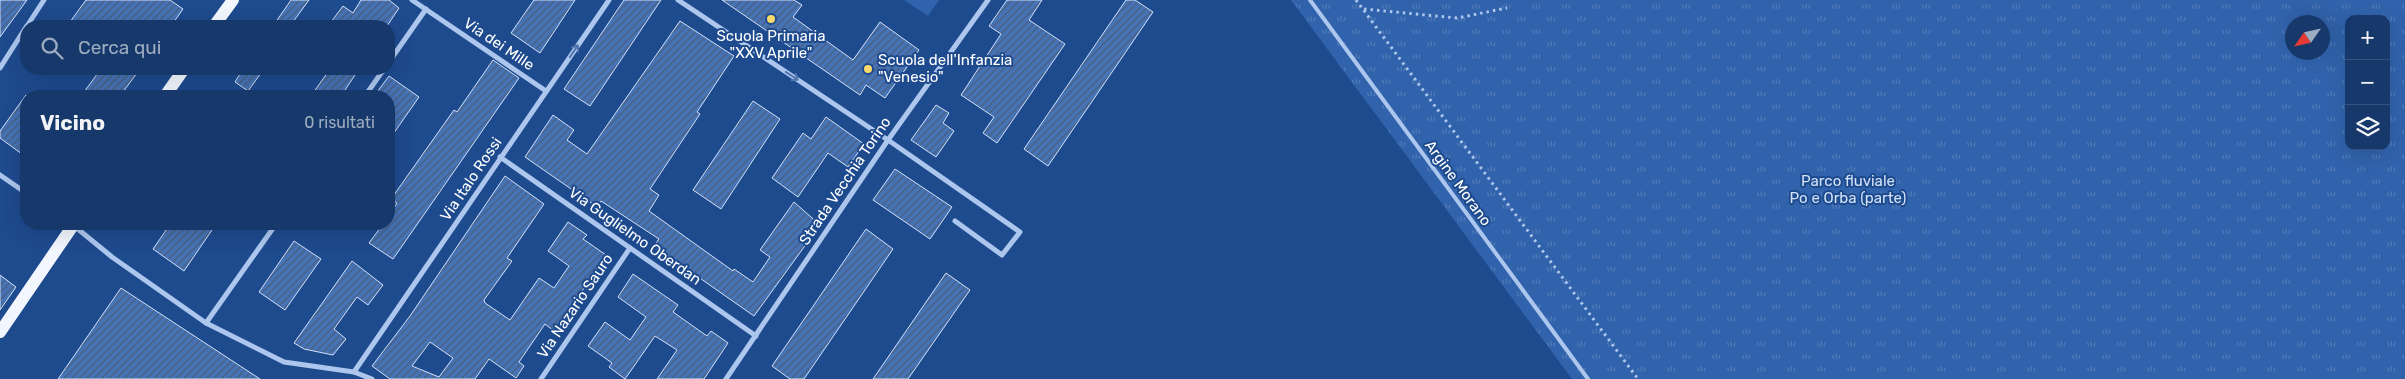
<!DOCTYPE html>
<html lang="it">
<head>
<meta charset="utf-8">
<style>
	body { margin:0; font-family:Rubik,sans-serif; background:#1f3f70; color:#f1f3f6 }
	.controls { position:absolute; right:15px; top:15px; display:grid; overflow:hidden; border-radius:10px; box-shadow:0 5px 20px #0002 }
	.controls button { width:45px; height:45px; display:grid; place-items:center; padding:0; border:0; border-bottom:1px solid #35527e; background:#16386a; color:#f1f3f6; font:25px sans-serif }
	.compass { position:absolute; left:2285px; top:15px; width:45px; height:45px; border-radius:50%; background:#16386a; box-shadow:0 5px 20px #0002; rotate:236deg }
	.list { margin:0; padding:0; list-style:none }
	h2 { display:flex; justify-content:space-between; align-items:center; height:65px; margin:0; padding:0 20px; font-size:21px }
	h2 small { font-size:16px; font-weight:400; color:#9eacc1 }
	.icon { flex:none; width:28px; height:28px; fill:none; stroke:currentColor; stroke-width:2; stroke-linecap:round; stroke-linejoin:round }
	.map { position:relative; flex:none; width:2405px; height:379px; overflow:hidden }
	.search { position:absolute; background:#16386a; box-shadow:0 5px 20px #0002; left:20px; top:20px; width:375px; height:55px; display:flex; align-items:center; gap:12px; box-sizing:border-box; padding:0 18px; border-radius:20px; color:#9eacc1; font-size:19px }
	.panel { position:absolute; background:#16386a; box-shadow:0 5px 20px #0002; left:20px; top:90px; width:375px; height:140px; border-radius:20px }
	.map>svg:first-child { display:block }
</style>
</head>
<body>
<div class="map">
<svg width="2405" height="379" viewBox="0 0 2405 379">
	<defs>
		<pattern id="grass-tufts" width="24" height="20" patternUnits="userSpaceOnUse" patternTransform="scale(1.25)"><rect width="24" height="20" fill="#3163ac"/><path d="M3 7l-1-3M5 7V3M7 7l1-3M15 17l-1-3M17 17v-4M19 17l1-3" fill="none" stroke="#507ab8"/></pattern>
		<pattern id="building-hatch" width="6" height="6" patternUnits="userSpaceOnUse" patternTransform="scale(1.25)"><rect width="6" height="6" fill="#4673b6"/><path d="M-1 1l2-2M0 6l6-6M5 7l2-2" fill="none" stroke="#495e7c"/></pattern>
	</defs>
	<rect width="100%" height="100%" fill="#1e4a8e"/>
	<!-- grass -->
	<path fill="url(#grass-tufts)" fill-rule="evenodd" d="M1291 0H2405V379H1572ZM2349 19H2386V146H2349ZM2292 22H2322V52H2292Z"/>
	<!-- garden -->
	<path fill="#3163ac" d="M904 0H939L928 16Z"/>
	<!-- building -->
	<g fill="url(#building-hatch)" stroke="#d2e2f9" fill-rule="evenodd">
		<path d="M0 0H27L0 37Z"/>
		<path d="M86 0H170L183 9 171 26H67Z"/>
		<path d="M291 0H309L290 26H273Z"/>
		<path d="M361 0H389L399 8 387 26H328L343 6 353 13Z"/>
		<path d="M534 0H575L540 53 511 33Z"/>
		<path d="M624 0H661L590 106 564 89Z"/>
		<path d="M722 0H794L802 5 793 17 853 60 880 22 919 50 885 98 866 85 860 95Z"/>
		<path d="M1007 0H1042L1029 20 1065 44 997 143 983 133 994 117 961 95 1001 34 989 26Z"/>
		<path d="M1126 0H1135L1153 12 1048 166 1024 149Z"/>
		<path d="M680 21 734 56 697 112 700 114 650 189 659 195 649 211 733 271 734 269 753 282 770 257 760 250 794 202 820 225 754 316 654 246 659 239 601 201 597 207 525 157 553 115 574 130 567 140 587 154Z"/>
		<path d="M493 60 519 78 393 259 369 243 383 224H389V215L397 203 391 199 454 110 457 112Z"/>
		<path d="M101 69H140L120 96H81Z"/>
		<path d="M243 69H264L248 91 235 82Z"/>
		<path d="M330 69H359L341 96H311Z"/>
		<path d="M389 76 419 97 389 140V96H374Z"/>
		<path d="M26 95V157L0 138V131Z"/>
		<path d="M753 101 780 119 721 209 693 190Z"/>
		<path d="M936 105 949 113 943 123 954 131 936 157 911 140Z"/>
		<path d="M826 117 864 144 848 167 828 153 798 197 772 178 803 133 811 139Z"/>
		<path d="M895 169 952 207 930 239 873 200Z"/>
		<path d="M505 176 544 204 507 258 512 261 484 300 485 303 510 320 539 278 554 288 569 266 548 251 568 222 587 235 583 239 606 255 555 332 545 324 519 362 524 366 516 378 489 359 475 379H390L372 366 410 316ZM430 342 453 358 439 377 412 366Z"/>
		<path d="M179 224H203L212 230 184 271 153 249 169 226 174 230Z"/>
		<path d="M866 229 893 249 804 379H790L772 366Z"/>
		<path d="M294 241 321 259 285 310 259 292Z"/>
		<path d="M352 261 383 285 368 305 357 297 334 329 346 339 333 355 304 349 294 343Z"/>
		<path d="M946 273 970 290 908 379H873Z"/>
		<path d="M633 274 678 305 673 312 707 336 711 331 728 343 704 379H657L677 350 655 336 625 379 609 367 612 363 588 346 605 322 630 340 646 317 618 297Z"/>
		<path d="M0 275 16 287 0 310Z"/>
		<path d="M121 288 260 379H58Z"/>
	</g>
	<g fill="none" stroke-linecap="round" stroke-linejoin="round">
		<!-- path -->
		<g stroke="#acc6ed" stroke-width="3" stroke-dasharray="2.5 4" stroke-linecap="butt">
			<path d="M1356 0 1638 379"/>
			<path d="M1364 9 1457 18 1507 8"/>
		</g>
		<!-- service -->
		<path stroke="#acc6ed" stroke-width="4" d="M1310 0 1588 379"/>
		<!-- minor -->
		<g stroke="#acc6ed" stroke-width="5">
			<path d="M412 0 546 91"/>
			<path d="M678 0 888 140 1020 232 1002 255 955 221"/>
			<path d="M27 26 44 0"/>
			<path d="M389 62 426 9"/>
			<path d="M0 68 26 27"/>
			<path d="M365 96 384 69"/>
			<path d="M500 157 756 336"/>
			<path d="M0 175 26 193"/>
			<path d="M73 225 112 257 206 323 284 362 354 372 372 379"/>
			<path d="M206 323 276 224"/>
			<path d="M354 372 609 0"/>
			<path d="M541 379 630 248"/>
			<path d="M726 379 888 140 988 0"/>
		</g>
		<!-- primary -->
		<g stroke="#f2f7ff" stroke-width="12">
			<path d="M214 26 233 0"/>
			<path d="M165 96 184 69"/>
			<path d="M0 332 74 224"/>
		</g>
	</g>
	<!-- one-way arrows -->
	<defs><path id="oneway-shaft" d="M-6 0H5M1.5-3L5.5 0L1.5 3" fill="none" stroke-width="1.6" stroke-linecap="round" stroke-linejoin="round" transform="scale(1.25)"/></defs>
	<g stroke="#5075af">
		<use href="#oneway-shaft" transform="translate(574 51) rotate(-56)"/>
		<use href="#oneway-shaft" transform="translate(792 76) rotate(34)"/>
	</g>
	<!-- markers -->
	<g fill="#fcd96b" stroke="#1e4a8e" stroke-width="2">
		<circle cx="771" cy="19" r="5"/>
		<circle cx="868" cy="69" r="5"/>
	</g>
	<g text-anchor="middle" stroke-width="4" stroke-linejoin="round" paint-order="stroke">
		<!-- poi labels -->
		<g font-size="15" fill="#fff" stroke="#1e4a8e">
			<text x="771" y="41">Scuola Primaria<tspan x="771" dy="17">"XXV Aprile"</tspan></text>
			<text x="878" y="65" text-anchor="start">Scuola dell'Infanzia<tspan x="878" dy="17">"Venesio"</tspan></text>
		</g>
		<!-- street labels -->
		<g font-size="15" fill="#fff" stroke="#1e4a8e">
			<text transform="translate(499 44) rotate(34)" y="5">Via dei Mille</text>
			<text transform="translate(471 179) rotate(-56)" y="5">Via Italo Rossi</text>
			<text transform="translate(845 181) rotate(-56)" y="5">Strada Vecchia Torino</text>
			<text transform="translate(1458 183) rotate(54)" y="5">Argine Morano</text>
			<text transform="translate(635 236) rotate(35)" y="5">Via Guglielmo Oberdan</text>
			<text transform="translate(575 306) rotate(-56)" y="5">Via Nazario Sauro</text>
		</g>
		<!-- park labels -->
		<g font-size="15" fill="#d2e2f9" stroke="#1e4a8e">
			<text x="1848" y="186">Parco fluviale<tspan x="1848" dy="17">Po e Orba (parte)</tspan></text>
		</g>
	</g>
</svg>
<div class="controls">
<button>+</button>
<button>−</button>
<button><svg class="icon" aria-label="layers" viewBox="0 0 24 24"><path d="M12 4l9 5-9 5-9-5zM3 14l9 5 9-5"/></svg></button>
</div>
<svg class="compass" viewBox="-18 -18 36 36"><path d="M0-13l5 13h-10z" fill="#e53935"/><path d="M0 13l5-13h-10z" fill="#9eacc1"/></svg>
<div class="search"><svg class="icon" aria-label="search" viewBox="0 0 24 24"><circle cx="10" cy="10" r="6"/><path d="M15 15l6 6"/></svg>Cerca qui</div>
<section class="panel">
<h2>Vicino<small>0 risultati</small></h2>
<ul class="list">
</ul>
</section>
</div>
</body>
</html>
